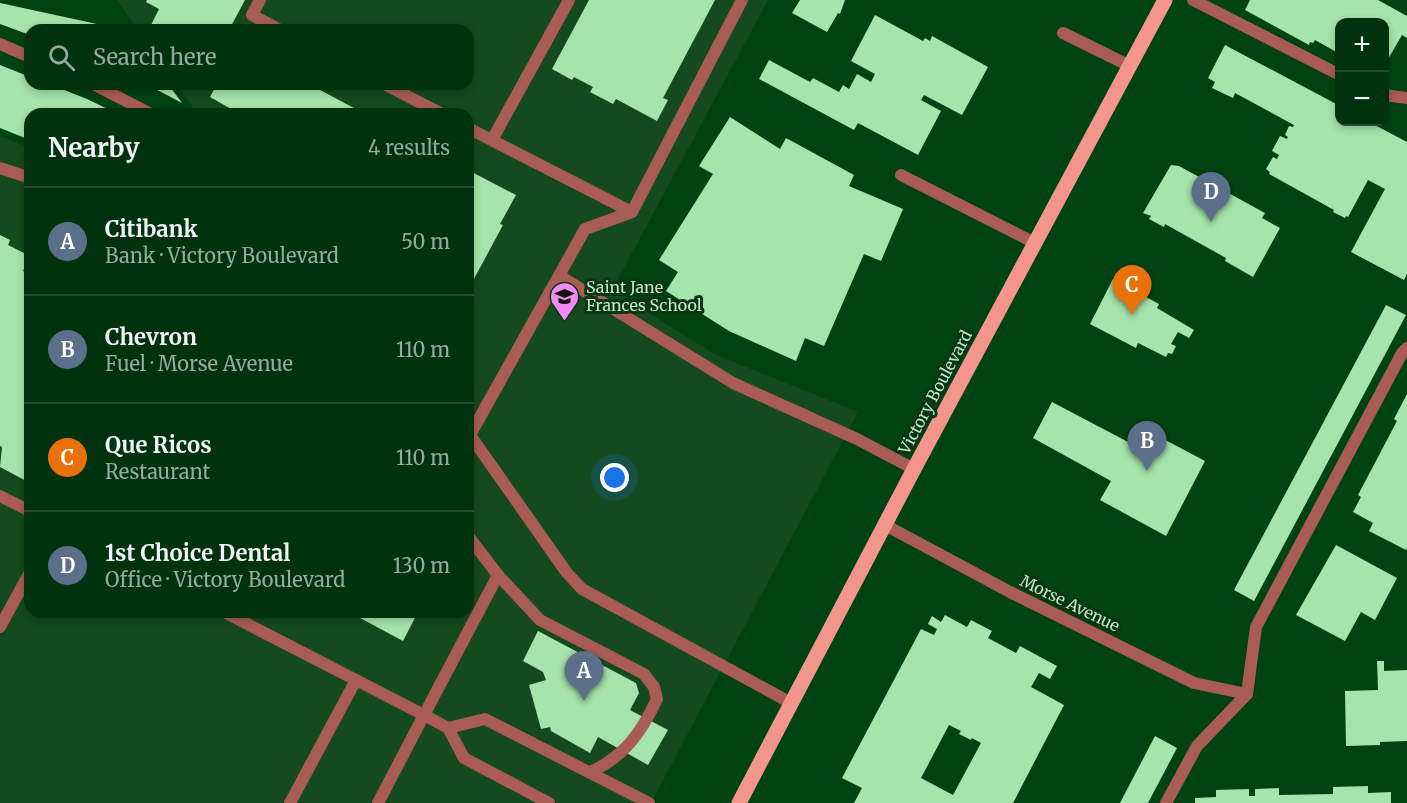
<!DOCTYPE html>
<html lang="en">
<head>
<meta charset="utf-8">
<style>
	body { margin:0; font-family:Merriweather,serif; background:#0e3e1c; color:#f1f3f6 }
	.controls { position:absolute; right:18px; top:18px; display:grid; overflow:hidden; border-radius:12px; box-shadow:0 3px 9px #0003 }
	.controls button { width:54px; height:54px; display:grid; place-items:center; padding:0; border:0; border-bottom:2px solid #224d2e; background:#00320e; color:#f1f3f6; font:30px sans-serif }
	.you { position:absolute; left:615px; top:478px; width:21px; height:21px; margin:-15px; border:4px solid #fff; border-radius:50%; background:#1a73e8; box-shadow:0 0 0 9px #1a73e833 }
	.badge { display:grid; place-items:center; width:39px; height:39px; border-radius:50%; background:#8bbbb9; color:#fff; font-size:20px; font-weight:700 }
	.pin { position:absolute; translate:-50% -50px; filter:drop-shadow(0 2px 3px #0008) }
	.pin::after { content:''; position:absolute; top:32px; width:21px; height:18px; background:inherit; clip-path:polygon(0 0,100% 0,50% 100%) }
	.list { margin:0; padding:0; list-style:none }
	h2 { display:flex; justify-content:space-between; align-items:center; height:78px; margin:0; padding:0 24px; font-size:26px }
	h2 small { font-size:20px; font-weight:400; color:#95aa9e }
	.list li { display:grid; grid-template-columns:39px 1fr auto; gap:18px; align-items:center; box-sizing:border-box; height:108px; padding:0 24px; border-top:2px solid #224d2e }
	.list b { display:block; font-size:22px; white-space:nowrap }
	.list p { margin:0; font-size:20px; white-space:nowrap; color:#95aa9e }
	.list em { font-size:20px; font-style:normal; color:#95aa9e }
	.icon { flex:none; width:33px; height:33px; fill:none; stroke:currentColor; stroke-width:2; stroke-linecap:round; stroke-linejoin:round }
	.map { position:relative; flex:none; width:1407px; height:803px; overflow:hidden }
	.search { position:absolute; background:#00320e; box-shadow:0 3px 9px #0003; left:24px; top:24px; width:450px; height:66px; display:flex; align-items:center; gap:15px; box-sizing:border-box; padding:0 21px; border-radius:18px; color:#95aa9e; font-size:22px }
	.panel { position:absolute; background:#00320e; box-shadow:0 3px 9px #0003; left:24px; top:108px; width:450px; height:510px; border-radius:18px }
	.map>svg:first-child { display:block }
</style>
</head>
<body>
<div class="map">
<svg width="1407" height="803" viewBox="0 0 1407 803">
	<rect width="100%" height="100%" fill="#004313"/>
	<!-- built -->
	<path fill="#15491f" d="M117 0H768L612 290 714 354 858 412 651 803H0V136L30 148V612H468V114H198L176 84H468V30H138Z"/>
	<!-- building -->
	<g fill="#a5e4ab" fill-rule="evenodd">
		<path d="M147 0H245L229 30H152L149 29 159 9 146 2Z"/>
		<path d="M589 0H715L663 98 668 100 657 121 616 99 613 104 590 92 593 87 574 77 572 80 552 69Z"/>
		<path d="M800 0H845L840 14 838 13 827 32 792 13Z"/>
		<path d="M1250 0H1378L1407 16V38L1402 35 1384 66V22H1340V54L1315 40 1313 43 1310 42 1309 45 1245 10Z"/>
		<path d="M0 3 120 29V30H30V35L0 24Z"/>
		<path d="M875 15 923 41 925 38 930 41 932 36 988 67 962 115 924 95 921 100 941 111 918 155 858 123 854 130 759 79 769 60 810 82 813 78 839 92 843 85 849 89 857 74 871 82 875 74 851 61Z"/>
		<path d="M1225 45 1340 106V122H1369L1407 142V274L1404 280 1351 252 1385 189 1368 180 1348 217 1346 216 1345 218 1333 212 1334 210 1269 174 1270 172 1266 169 1273 157 1277 159 1279 155 1272 151 1280 136 1287 139 1288 137 1285 135 1289 126 1293 127 1294 125 1235 93 1233 98 1212 88 1215 82 1208 78Z"/>
		<path d="M0 65 30 77V84H49L87 99 118 114H30V140L0 128Z"/>
		<path d="M146 84H168L182 103Z"/>
		<path d="M217 84H309L365 114H240L210 97Z"/>
		<path d="M730 117 780 149 786 138 854 175 849 186 903 209 881 261 864 254 824 346 805 338 796 361 729 331 666 291 678 272 659 260 713 174 699 166Z"/>
		<path d="M1171 165 1179 166 1265 213 1262 218 1280 228 1253 277 1225 261 1226 258 1165 224 1164 227 1149 219 1151 216 1143 213Z"/>
		<path d="M468 170 516 195 500 224 503 225 468 290Z"/>
		<path d="M0 235 10 240 8 245 30 256 23 271 30 274V483L0 467 2 447 0 446Z"/>
		<path d="M1113 279 1159 304 1157 308 1194 330 1189 338 1178 332 1171 344 1176 346 1172 354 1168 353 1166 357 1138 343 1136 348 1090 324Z"/>
		<path d="M1386 305 1406 315 1254 601 1234 590Z"/>
		<path d="M1407 394V548L1406 550 1369 531 1373 523 1353 512 1361 497 1358 495 1397 421 1394 419Z"/>
		<path d="M1052 402 1130 443 1139 426 1205 461 1166 536 1100 500 1111 481 1033 438Z"/>
		<path d="M1336 545 1397 578 1375 620 1361 612 1345 641 1296 615Z"/>
		<path d="M349 612H418L403 641Z"/>
		<path d="M945 615 967 627 971 620 992 631 988 638 1016 653 1020 646 1057 666 1050 679 1039 673 1031 687 1064 705 1013 803H854L862 788 842 778 921 629 934 635 937 629 928 624 932 616 941 622ZM949 725 961 731 959 734 971 740 972 738 981 743 953 795 921 778Z"/>
		<path d="M538 631 636 683 639 693 630 710 668 730 648 765 598 737 590 753 551 731 550 727 541 729 529 685 546 680 543 672 523 661Z"/>
		<path d="M1377 661H1384V671L1407 670V741L1380 742V745L1346 746 1345 691 1378 690Z"/>
		<path d="M1155 736 1177 748 1148 803H1120Z"/>
		<path d="M1368 786V793L1391 792V803H1195V798L1216 797V790L1249 789V796H1255V789L1279 788V795L1333 794V787Z"/>
	</g>
	<g fill="none" stroke-linecap="round" stroke-linejoin="round">
		<!-- lane -->
		<g stroke="#a95c54" stroke-width="12">
			<path d="M260 0 252 15 280 30"/>
			<path d="M742 0 632 212 585 229 470 435 567 573 582 589 791 703"/>
			<path d="M1193 0 1340 75"/>
			<path d="M1063 33 1130 66"/>
			<path d="M0 44 30 57"/>
			<path d="M93 84 151 114"/>
			<path d="M384 84 442 114"/>
			<path d="M1384 95 1407 98"/>
			<path d="M468 128 632 212"/>
			<path d="M492 140 569 0"/>
			<path d="M0 168 30 178"/>
			<path d="M901 175 1035 243"/>
			<path d="M560 276 733 383 857 439 914 469"/>
			<path d="M0 496 30 511"/>
			<path d="M468 536 498 575 424 715 448 728 464 758 549 803"/>
			<path d="M498 575 540 620 644 674 654 687 657 699C641 733 624 757 590 772"/>
			<path d="M224 612 424 715 378 803"/>
			<path d="M0 627 30 572"/>
			<path d="M448 728 485 719 649 803"/>
			<path d="M290 803 356 680"/>
			<path d="M1166 803 1197 746 1247 694 1256 627 1402 353 1407 348"/>
		</g>
		<!-- street -->
		<path stroke="#a95c54" stroke-width="12" d="M885 525 1010 592 1194 683 1247 694"/>
		<!-- primary -->
		<path stroke="#f3958a" stroke-width="15" d="M739 803 914 469 1165 0"/>
	</g>
	<!-- icons -->
	<defs>
		<symbol id="school-pin" viewBox="-11 -11 22 30"><path d="M0 17L-7.5 6A9.5 9.5 0 1 1 7.5 6Z" fill="#f28af2" stroke="#063712"/><path d="M0-5L7-2L0 1L-7-2ZM-4 1L0 2.5L4 1V4Q0 6-4 4Z" fill="#111"/></symbol>
	</defs>
	<g fill-rule="evenodd">
		<use href="#school-pin" x="548" y="280" width="33" height="45"/>
	</g>
	<g text-anchor="middle" stroke-width="6" stroke-linejoin="round" paint-order="stroke">
		<!-- poi labels -->
		<g font-size="16" fill="#c5e4c8" stroke="#063712" text-anchor="start">
			<text x="586" y="293">Saint Jane<tspan x="586" dy="18">Frances School</tspan></text>
		</g>
		<!-- street labels -->
		<g font-size="16" fill="#c5e4c8" stroke="#063712">
			<text transform="translate(935 392) rotate(-62)" y="6">Victory Boulevard</text>
			<text transform="translate(1070 603) rotate(26)" y="6">Morse Avenue</text>
		</g>
	</g>
</svg>
<div class="controls">
<button>+</button>
<button>−</button>
</div>
<div class="you"></div>
<div class="pin badge" style="left:584px;top:701px;background:#5c6f8a">A</div>
<div class="pin badge" style="left:1147px;top:471px;background:#5c6f8a">B</div>
<div class="pin badge" style="left:1132px;top:315px;background:#e8710a">C</div>
<div class="pin badge" style="left:1211px;top:222px;background:#5c6f8a">D</div>
<div class="search"><svg class="icon" aria-label="search" viewBox="0 0 24 24"><circle cx="10" cy="10" r="6"/><path d="M15 15l6 6"/></svg>Search here</div>
<section class="panel">
<h2>Nearby<small>4 results</small></h2>
<ul class="list">
<li><span class="badge" style="background:#5c6f8a">A</span><div><b>Citibank</b><p>Bank · Victory Boulevard</p></div><em>50 m</em></li>
<li><span class="badge" style="background:#5c6f8a">B</span><div><b>Chevron</b><p>Fuel · Morse Avenue</p></div><em>110 m</em></li>
<li><span class="badge" style="background:#e8710a">C</span><div><b>Que Ricos</b><p>Restaurant</p></div><em>110 m</em></li>
<li><span class="badge" style="background:#5c6f8a">D</span><div><b>1st Choice Dental</b><p>Office · Victory Boulevard</p></div><em>130 m</em></li>
</ul>
</section>
</div>
</body>
</html>
